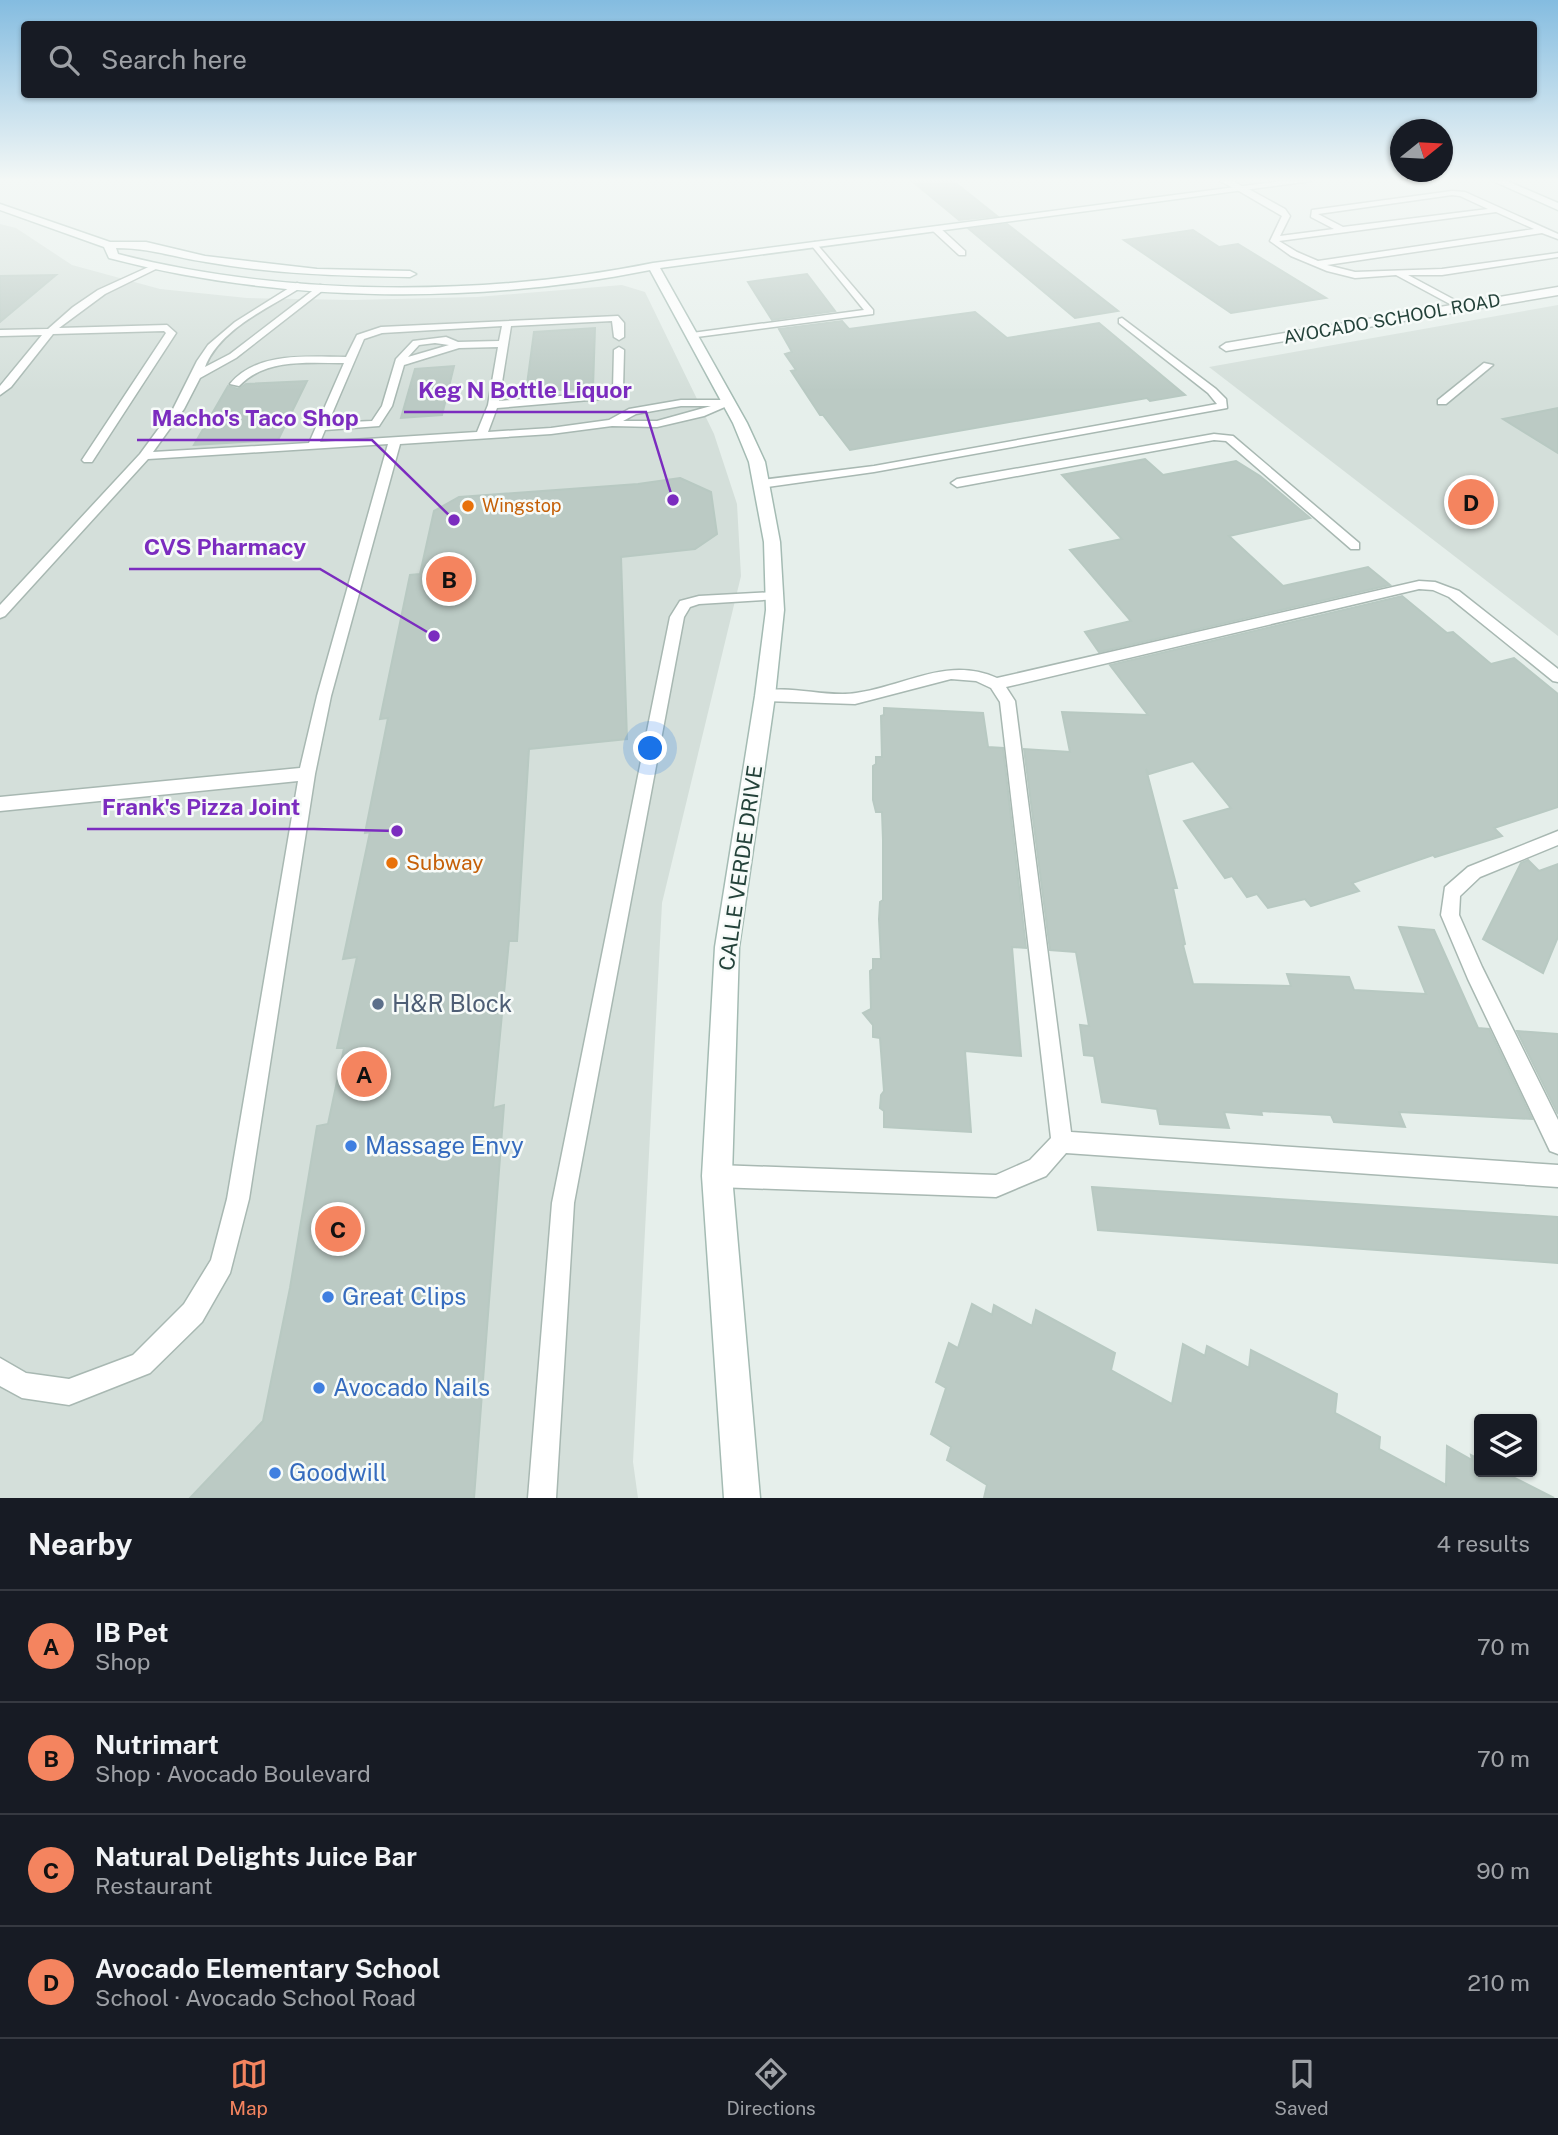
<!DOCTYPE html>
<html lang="en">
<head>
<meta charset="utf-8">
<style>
	body { margin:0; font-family:"Public Sans",sans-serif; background:#20242c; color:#f1f3f6 }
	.controls { position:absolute; right:21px; bottom:21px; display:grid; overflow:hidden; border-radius:7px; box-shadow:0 2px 5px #0004 }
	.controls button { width:63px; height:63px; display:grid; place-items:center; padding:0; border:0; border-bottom:2px solid #363941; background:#171b24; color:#f1f3f6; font:35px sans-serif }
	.compass { position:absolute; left:1390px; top:119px; width:63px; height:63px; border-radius:50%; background:#171b24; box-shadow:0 2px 5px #0004; rotate:72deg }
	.you { position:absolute; left:651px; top:749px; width:24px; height:24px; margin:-18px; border:5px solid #fff; border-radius:50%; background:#1a73e8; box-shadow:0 0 0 10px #1a73e833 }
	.badge { display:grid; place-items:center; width:46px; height:46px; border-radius:50%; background:#f4845f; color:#111; font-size:23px; font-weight:700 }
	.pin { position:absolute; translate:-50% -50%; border:4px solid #fff; box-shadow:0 2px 7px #0006 }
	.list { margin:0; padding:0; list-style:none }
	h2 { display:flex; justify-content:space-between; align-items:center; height:91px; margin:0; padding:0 28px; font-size:30px }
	h2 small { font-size:23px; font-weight:400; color:#9ea1a6 }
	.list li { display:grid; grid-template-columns:46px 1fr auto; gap:21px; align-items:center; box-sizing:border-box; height:112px; padding:0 28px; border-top:2px solid #363941 }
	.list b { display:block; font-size:26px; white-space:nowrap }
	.list p { margin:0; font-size:23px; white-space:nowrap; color:#9ea1a6 }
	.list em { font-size:23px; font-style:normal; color:#9ea1a6 }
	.icon { flex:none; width:38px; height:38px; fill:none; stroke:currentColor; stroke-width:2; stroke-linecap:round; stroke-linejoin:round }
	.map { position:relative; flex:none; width:1558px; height:1498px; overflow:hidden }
	.search { position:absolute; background:#171b24; box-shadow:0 2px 5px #0004; left:21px; right:21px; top:21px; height:77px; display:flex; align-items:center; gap:18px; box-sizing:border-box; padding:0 24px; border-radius:7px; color:#9ea1a6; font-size:26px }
	.sheet { height:539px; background:#171b24 }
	nav { display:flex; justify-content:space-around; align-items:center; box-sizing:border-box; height:98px; border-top:2px solid #363941; background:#171b24; font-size:19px; color:#9ea1a6 }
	nav a { display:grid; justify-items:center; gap:4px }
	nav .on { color:#f4845f }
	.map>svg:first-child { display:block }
</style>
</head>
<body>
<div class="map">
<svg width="1558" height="1498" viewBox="0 0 1558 1498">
	<rect width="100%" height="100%" fill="#e6efeb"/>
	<!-- built -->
	<g fill="#d4dfda">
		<path d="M0 224 16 228 72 265 160 289 247 298 353 300 477 297 622 285 645 292 714 434 737 504 741 576 662 903 633 1462 638 1498H0Z"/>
		<path d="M1558 305V636L1209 367Z"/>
	</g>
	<!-- building -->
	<g fill="#bbcac4" stroke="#b8c9c2" stroke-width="2">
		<path d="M912 181H953L997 216 959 220Z"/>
		<path d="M1007 224 1118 311 1075 318 969 229Z"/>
		<path d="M1193 230 1219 247 1238 244 1326 298 1231 313 1124 240Z"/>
		<path d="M807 274 835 311 772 320 748 282Z"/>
		<path d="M56 275 0 322V276Z"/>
		<path d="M975 312 1007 338 1099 323 1185 395 1150 401 1147 398 850 450 823 415H820L791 371 796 370 785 354 792 352 779 329 842 321 849 329Z"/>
		<path d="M595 328 593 388 526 392 534 332Z"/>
		<path d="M454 366 442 415 401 418 415 369Z"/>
		<path d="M307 381 278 440 194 445 228 386 238 389 246 384Z"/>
		<path d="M1558 408V453L1503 419Z"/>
		<path d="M1145 459 1163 475 1236 461 1260 476 1310 518 1229 536 1283 586 1368 567 1390 585 1099 652 1085 632 1131 621 1070 550 1122 539 1062 475Z"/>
		<path d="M680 478 711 492 717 534 695 549 621 557 627 739 529 749 517 941H509L493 1108 504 1105 474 1498H190L263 1421 290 1288 317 1126 328 1124 344 1048H337L357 957 343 959 370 832 365 833 388 718 380 719 410 575 420 574 434 511 459 497 638 484Z"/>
		<path d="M1402 596 1447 633 1453 632 1491 664 1514 658 1558 694V807L1494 828 1502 836 1435 857 1433 855 1352 883 1359 891 1311 906 1305 899 1268 908 1257 894 1247 897 1232 876 1225 878 1184 821 1231 808 1193 761 1149 774 1146 769 1177 888H1173L1185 944 1183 945 1193 984 1291 986 1287 974 1349 977 1354 990 1426 994 1399 927 1434 930 1478 1028 1489 1029 1532 1119 1399 1112 1405 1127 1334 1122 1331 1115 1261 1111 1262 1115 1224 1112 1229 1128 1160 1124 1157 1109 1102 1102 1094 1056 1084 1055 1080 1025 1089 1026 1076 952 1050 950 1024 749 1070 752 1062 712 1148 715 1110 665Z"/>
		<path d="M884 708 983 713 988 747 1003 748 1026 948 1012 947 1021 1056 965 1051 971 1132 884 1127V1111L880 1108 881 1095 884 1091 880 1038 873 1037V1025L863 1013 871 1009 870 971 873 969V959H881L879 919 880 902 883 900V840L882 812H876L873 800V766L876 764V757H882L881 716 884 715Z"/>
		<path d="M1528 860 1539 871 1558 864V937L1543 973 1483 939 1521 863Z"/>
		<path d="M1517 1031 1558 1034V1114Z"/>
		<path d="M1092 1187 1558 1217V1263L1098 1230Z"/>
		<path d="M972 1304 992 1315 994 1305 1032 1326 1036 1310 1115 1353 1111 1370 1172 1404 1183 1344 1205 1356 1207 1346 1249 1368 1251 1350 1337 1394 1335 1413 1380 1437 1379 1449 1446 1485 1447 1446 1472 1460 1471 1455 1479 1459V1472H1503L1554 1498H984L987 1485 947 1460 951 1447 931 1434 946 1388 936 1382 949 1343 958 1348Z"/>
	</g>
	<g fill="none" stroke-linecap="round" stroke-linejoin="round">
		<defs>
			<g id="service">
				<path d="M1239 187H1245L1285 209 1290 216 1280 236 1334 229 1311 217 1312 210 1452 191 1465 192 1558 234V239L1542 233 1327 265 1355 272 1442 269 1558 253V257L1442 275H1408L1464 305 1466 307 1461 310 1396 275 1355 278 1327 271 1291 256 1270 241 1282 216 1239 191ZM1452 195 1460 196 1488 209 1343 227 1318 214ZM1496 212 1534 229 1318 261 1297 252 1279 241Z"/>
				<path d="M933 227H939L965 251V255H959L933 231Z"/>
				<path d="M815 242 873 310V314L689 338V334L692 333 864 310 812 246Z"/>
				<path d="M153 265 160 267 105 294 59 328 167 325 176 333 92 462H84L82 460 166 333 164 331 53 334 11 387 0 395V386L42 335 0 336V330L48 329 73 307 98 290Z"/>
				<path d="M297 283 300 284V288C267 309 220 329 205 367L230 354 320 285 327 287 236 358 200 378 184 409 153 452 309 443 344 363C307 363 266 358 239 386L230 384C257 351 308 357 346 357L357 335 381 327 618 316 624 323V337L619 340 614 337 612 321 511 326 499 401 610 392 613 389 614 350 619 347 624 350 623 390 613 398 497 408 488 432 551 428 609 420 629 409 681 400H729L734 403 704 416 657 427 612 426 551 434 400 444 331 696 315 774 249 1199 230 1273 202 1322 150 1373 69 1405 22 1398 0 1386V1358L26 1373 69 1379 133 1355 184 1304 211 1260 227 1199 298 781 0 811V797L300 768 317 696 388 444 148 459 5 616 0 618V605L140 454 173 409 197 361 208 345 235 322ZM502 326 499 341 458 342 446 337 413 341 396 359 382 406 372 421 328 423 364 339 382 333ZM435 343 449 345 408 357 419 345ZM498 347 488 405 477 432 320 442 325 430 379 426 392 406 404 365 459 348ZM681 406H711L657 421H623L636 414Z"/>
				<path d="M1122 318 1216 389 1226 399 1227 408 874 472 761 488 755 484 761 480 874 466 1217 404 1208 393 1119 323V319Z"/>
				<path d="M1484 363 1493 365 1446 404H1438V400Z"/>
				<path d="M1214 434 1233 436 1359 543V549H1351L1226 441 1214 440 957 487 951 483 957 479Z"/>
				<path d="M1419 581 1435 582 1459 591 1558 669V682L1553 681 1449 597 1433 590 1419 589 1006 687 1015 701 1071 1132 1558 1165V1187L1066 1153 1046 1176 996 1197 717 1187 709 1184 706 1176 709 1168 717 1165 996 1175 1030 1160 1051 1138 1000 702 991 688 976 681 951 679 855 704 765 701 760 700 758 696 760 692C788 684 827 698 856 693 906 686 947 656 997 678Z"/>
				<path d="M774 592 779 593 781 596 779 599 699 604 690 607 684 617 574 1203 556 1498H528L552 1203 670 617 680 601 699 596Z"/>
				<path d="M1558 831V845L1480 877 1460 896 1459 915 1482 967 1558 1120V1154L1550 1151 1468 979 1441 915 1445 887 1468 867Z"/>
			</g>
			<path id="minor" d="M1558 287V295L1226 351 1220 347 1226 343Z"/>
			<path id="tertiary" d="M1220 181H1233L1247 189 1239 191Z"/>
			<g id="secondary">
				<path d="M1282 181H1311L660 268 747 423 765 462 780 542 784 610 775 696 739 947 732 1176 760 1498H724L702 1176 715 947 755 696 766 610 764 542 749 462 733 423 650 270C477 305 280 303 109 258L104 247 0 210V204L110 242H146L205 256 317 269 410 271 416 274 410 277C342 276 273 274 206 262 172 257 151 248 116 248L118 254C284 297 485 297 653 263Z"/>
				<path d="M1493 181H1507L1558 203V210Z"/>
			</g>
		</defs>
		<!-- service casing -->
		<use href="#service" stroke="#a8b8b2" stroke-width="3"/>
		<!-- minor casing -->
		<use href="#minor" stroke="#a8b8b2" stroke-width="3"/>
		<!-- tertiary casing -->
		<use href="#tertiary" stroke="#a8b8b2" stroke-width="3"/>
		<!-- secondary casing -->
		<use href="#secondary" stroke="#a4bbb3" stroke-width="3"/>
		<!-- service -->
		<use href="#service" fill="#fff" fill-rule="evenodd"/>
		<!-- minor -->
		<use href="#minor" fill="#fff" fill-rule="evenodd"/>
		<!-- tertiary -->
		<use href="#tertiary" fill="#fff" fill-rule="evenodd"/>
		<!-- secondary -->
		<use href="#secondary" fill="#fff" fill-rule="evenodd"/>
	</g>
	<!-- sky -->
	<linearGradient id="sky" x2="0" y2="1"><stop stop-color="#84bce0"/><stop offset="0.46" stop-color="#f4f8f6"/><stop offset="1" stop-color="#f4f8f6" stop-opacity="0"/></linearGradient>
	<rect width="1558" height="391" fill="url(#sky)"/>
	<!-- markers -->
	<g fill="#e8710a" stroke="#f7fbf9" stroke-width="2.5">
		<circle cx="468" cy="506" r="7"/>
		<circle cx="392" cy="863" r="7"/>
	</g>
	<circle fill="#5c6f8a" stroke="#f7fbf9" stroke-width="2.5" cx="378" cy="1004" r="7"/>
	<g fill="#3f7fe0" stroke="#f7fbf9" stroke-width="2.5">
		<circle cx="351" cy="1146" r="7"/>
		<circle cx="328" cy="1297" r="7"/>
		<circle cx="319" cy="1388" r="7"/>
		<circle cx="275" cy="1473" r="7"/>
	</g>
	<g text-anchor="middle" stroke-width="5" stroke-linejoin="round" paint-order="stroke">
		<!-- far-street labels -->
		<g font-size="18" fill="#24423a" stroke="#f7fbf9">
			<text transform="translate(1392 319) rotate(-10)" y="6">AVOCADO SCHOOL ROAD</text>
		</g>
		<!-- far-food labels -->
		<g font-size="18" fill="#c56008" stroke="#f7fbf9" text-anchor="start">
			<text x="482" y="512">Wingstop</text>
		</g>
		<!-- food labels -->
		<g font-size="21" fill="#c56008" stroke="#f7fbf9" text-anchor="start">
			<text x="406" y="870">Subway</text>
		</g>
		<!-- street labels -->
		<g font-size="21" fill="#24423a" stroke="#f7fbf9">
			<text transform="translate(741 868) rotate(-82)" y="7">CALLE VERDE DRIVE</text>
		</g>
		<!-- near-service labels -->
		<g font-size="24" fill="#4e5e75" stroke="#f7fbf9" text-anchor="start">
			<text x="392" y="1012">H&amp;R Block</text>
		</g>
		<!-- near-shop labels -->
		<g font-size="24" fill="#366cbe" stroke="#f7fbf9" text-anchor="start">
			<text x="365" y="1154">Massage Envy</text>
			<text x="342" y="1305">Great Clips</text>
			<text x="333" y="1396">Avocado Nails</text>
			<text x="289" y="1481">Goodwill</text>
		</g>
	</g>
	<!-- callouts -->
	<path fill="none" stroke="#7b2cbf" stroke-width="2.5" d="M673 500L646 412H404M454 520L372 440H137M434 636L320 569H129M397 831L314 829H87"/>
	<g fill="#7b2cbf" stroke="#f7fbf9" stroke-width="2.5">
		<circle cx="673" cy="500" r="7"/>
		<circle cx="454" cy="520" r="7"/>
		<circle cx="434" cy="636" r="7"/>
		<circle cx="397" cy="831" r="7"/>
	</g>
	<g font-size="23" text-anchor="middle" font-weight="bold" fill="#7b2cbf" stroke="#f7fbf9" stroke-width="5" stroke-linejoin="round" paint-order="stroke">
		<text x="525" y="398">Keg N Bottle Liquor</text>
		<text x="255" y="426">Macho's Taco Shop</text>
		<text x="225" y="555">CVS Pharmacy</text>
		<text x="201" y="815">Frank's Pizza Joint</text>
	</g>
</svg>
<div class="controls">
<button><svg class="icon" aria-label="layers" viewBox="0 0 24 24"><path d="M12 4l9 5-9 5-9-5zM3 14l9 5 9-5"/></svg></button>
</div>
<svg class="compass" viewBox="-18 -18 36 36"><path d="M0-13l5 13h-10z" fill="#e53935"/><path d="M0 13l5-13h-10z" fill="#9ea1a6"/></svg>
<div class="you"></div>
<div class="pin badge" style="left:364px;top:1074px">A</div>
<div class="pin badge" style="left:449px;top:579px">B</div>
<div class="pin badge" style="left:338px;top:1229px">C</div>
<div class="pin badge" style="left:1471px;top:502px">D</div>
<div class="search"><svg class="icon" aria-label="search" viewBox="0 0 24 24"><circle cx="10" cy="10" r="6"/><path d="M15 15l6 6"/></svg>Search here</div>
</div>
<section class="sheet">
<h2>Nearby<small>4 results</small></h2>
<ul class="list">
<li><span class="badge">A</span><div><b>IB Pet</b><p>Shop</p></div><em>70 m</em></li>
<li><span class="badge">B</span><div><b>Nutrimart</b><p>Shop · Avocado Boulevard</p></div><em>70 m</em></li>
<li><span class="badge">C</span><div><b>Natural Delights Juice Bar</b><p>Restaurant</p></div><em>90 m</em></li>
<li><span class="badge">D</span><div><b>Avocado Elementary School</b><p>School · Avocado School Road</p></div><em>210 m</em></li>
</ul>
</section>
<nav>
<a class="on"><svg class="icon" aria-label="map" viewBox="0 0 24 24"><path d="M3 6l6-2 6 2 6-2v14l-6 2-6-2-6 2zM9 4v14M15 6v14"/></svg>Map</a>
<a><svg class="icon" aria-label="directions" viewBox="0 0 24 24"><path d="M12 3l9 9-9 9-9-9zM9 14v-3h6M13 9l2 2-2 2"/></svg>Directions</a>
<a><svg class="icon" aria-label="saved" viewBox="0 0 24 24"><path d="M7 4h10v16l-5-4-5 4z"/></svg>Saved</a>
</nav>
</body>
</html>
